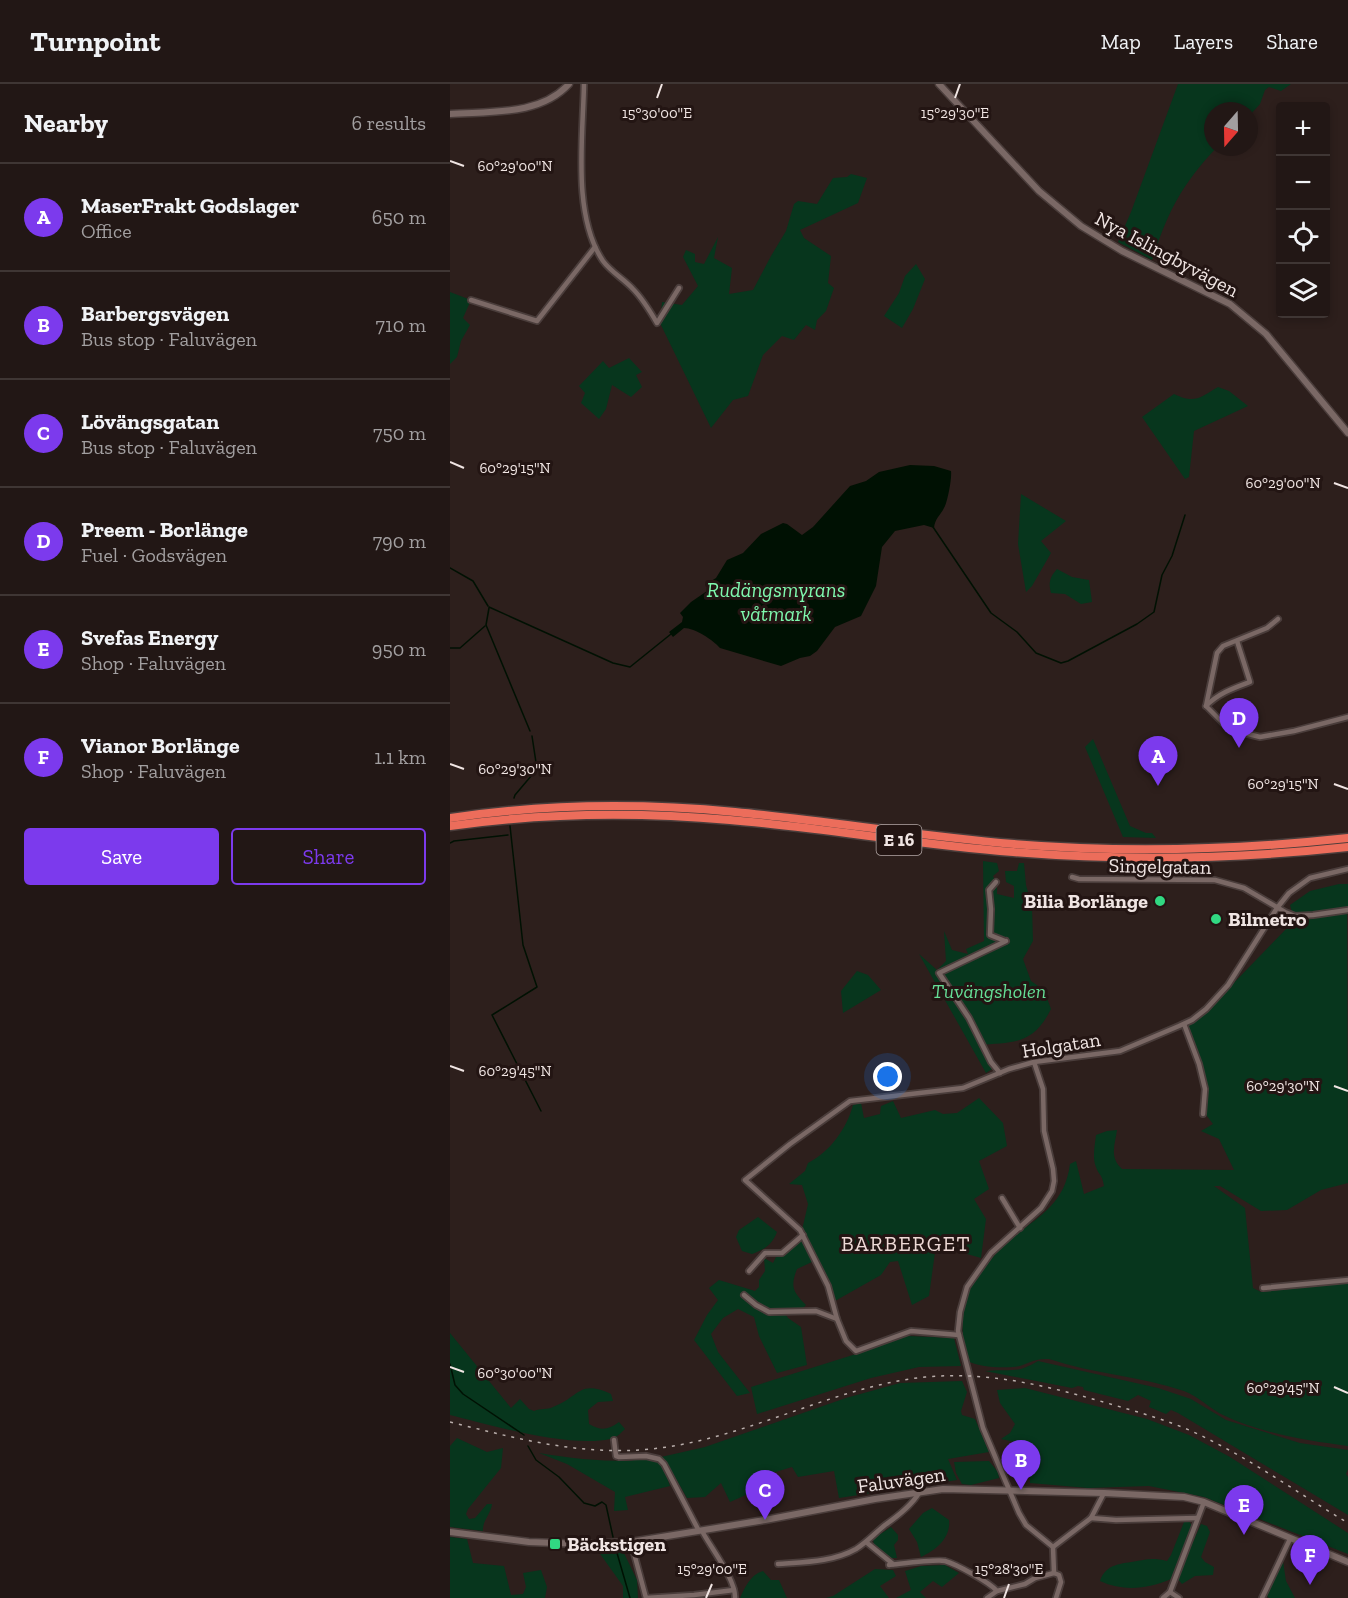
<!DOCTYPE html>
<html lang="en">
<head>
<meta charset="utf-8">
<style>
	body { margin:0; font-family:"Zilla Slab",serif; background:#2e2422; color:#f1f3f6 }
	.controls { position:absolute; right:18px; top:18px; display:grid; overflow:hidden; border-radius:6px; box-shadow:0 3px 9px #0003 }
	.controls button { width:54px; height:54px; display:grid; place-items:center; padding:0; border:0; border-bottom:2px solid #3f3634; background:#221715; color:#f1f3f6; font:30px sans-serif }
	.compass { position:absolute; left:754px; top:18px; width:54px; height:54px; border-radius:50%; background:#221715; box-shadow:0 3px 9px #0003; rotate:200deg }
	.you { position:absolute; left:438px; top:993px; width:21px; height:21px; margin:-15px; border:4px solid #fff; border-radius:50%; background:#1a73e8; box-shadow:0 0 0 9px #1a73e833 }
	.badge { display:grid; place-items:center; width:39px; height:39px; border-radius:50%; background:#7c3aed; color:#fff; font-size:20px; font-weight:700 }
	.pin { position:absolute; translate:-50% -50px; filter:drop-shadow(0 2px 3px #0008) }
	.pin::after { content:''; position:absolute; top:32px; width:21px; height:18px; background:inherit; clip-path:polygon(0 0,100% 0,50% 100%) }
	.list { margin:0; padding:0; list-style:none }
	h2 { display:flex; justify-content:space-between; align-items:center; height:78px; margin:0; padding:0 24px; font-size:26px }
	h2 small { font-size:20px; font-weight:400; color:#a29fa0 }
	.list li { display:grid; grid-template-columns:39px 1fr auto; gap:18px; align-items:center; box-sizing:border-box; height:108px; padding:0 24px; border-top:2px solid #3f3634 }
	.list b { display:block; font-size:22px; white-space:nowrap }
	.list p { margin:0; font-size:20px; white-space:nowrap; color:#a29fa0 }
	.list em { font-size:20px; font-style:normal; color:#a29fa0 }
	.actions { display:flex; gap:12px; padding:18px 24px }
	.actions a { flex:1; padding:14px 0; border:2px solid #7c3aed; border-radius:6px; text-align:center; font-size:21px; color:#7c3aed }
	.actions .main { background:#7c3aed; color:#fff }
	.icon { flex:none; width:33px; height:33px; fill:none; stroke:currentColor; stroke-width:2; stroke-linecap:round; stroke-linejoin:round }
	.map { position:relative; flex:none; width:898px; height:1514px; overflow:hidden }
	header { display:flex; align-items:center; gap:36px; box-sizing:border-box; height:84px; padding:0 30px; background:#221715; border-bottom:2px solid #3f3634 }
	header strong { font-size:28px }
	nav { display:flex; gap:33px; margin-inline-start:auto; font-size:21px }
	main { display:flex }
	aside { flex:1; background:#221715 }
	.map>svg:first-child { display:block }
</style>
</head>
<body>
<header>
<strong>Turnpoint</strong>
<nav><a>Map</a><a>Layers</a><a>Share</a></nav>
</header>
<main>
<aside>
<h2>Nearby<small>6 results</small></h2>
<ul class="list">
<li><span class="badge">A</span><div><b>MaserFrakt Godslager</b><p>Office</p></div><em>650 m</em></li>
<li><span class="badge">B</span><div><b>Barbergsvägen</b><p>Bus stop · Faluvägen</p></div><em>710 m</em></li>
<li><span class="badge">C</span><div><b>Lövängsgatan</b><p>Bus stop · Faluvägen</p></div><em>750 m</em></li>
<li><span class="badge">D</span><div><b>Preem - Borlänge</b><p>Fuel · Godsvägen</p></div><em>790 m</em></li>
<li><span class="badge">E</span><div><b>Svefas Energy</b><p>Shop · Faluvägen</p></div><em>950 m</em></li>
<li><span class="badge">F</span><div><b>Vianor Borlänge</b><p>Shop · Faluvägen</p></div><em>1.1 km</em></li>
</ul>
<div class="actions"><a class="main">Save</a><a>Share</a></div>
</aside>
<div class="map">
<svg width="898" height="1514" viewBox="0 0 898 1514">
	<rect width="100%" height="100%" fill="#2d1f1c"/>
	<!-- green -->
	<g fill="#07361d">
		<path d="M728 0H841L831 7 819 3 815 6 810 20 799 32V27H763V63H767C731 102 719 125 702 176L668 158 681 128Z"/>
		<path d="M401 90 417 94 408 119 350 146 354 154 381 172 378 199 384 204 376 227 367 236 365 246 356 241 344 256 332 252 313 271 298 312 283 316 261 344 210 239 212 218 232 221 248 202 233 173 236 166 245 170V178L254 180 268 153 264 174 282 184 279 210 303 206 321 172 336 147 344 120 348 117 367 120 383 94 397 93Z"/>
		<path d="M466 180 475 195 463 225 452 244 434 232 449 209 455 192Z"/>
		<path d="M0 208 21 216 13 234 20 241 11 257 7 273 0 280Z"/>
		<path d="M179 274 192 288 186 291 192 303 181 313 162 301 156 325 149 335 131 319 135 309 129 302 153 277 159 284Z"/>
		<path d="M768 303 779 307 798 322 744 347 739 393 735 395 692 333 724 310C745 320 749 314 768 303Z"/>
		<path d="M571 410 616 437 591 457 601 469 582 502 576 508 568 460Z"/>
		<path d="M607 485 622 493 639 496 642 518 631 520 615 510 601 509C598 498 600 493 607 485Z"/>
		<path d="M643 655 680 742 696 749H702L706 754 673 753 635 663Z"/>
		<path d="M533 777 547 779 549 787 543 792 547 801V810L564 814V802L556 798 555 787H567L569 779H574L576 801 582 822 583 857 573 875 581 897 594 906 601 925C583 961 564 958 528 961L542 985 536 989 469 870 487 886 496 877 494 847 502 866 518 870 516 865 534 857Z"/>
		<path d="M889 800H898V823L863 828H842L840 821 860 807Z"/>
		<path d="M897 826 898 1099 871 1106 837 1126 811 1127 770 1102H764L795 1124 803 1204 811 1208 898 1199V1362C858 1357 810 1349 773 1331 759 1324 748 1312 734 1307 690 1292 643 1290 599 1275 581 1274 577 1282 563 1283 549 1284 527 1283 516 1276 512 1252 510 1230 518 1207 520 1200 526 1194 531 1188 538 1180 544 1171 552 1163 581 1135 614 1126 620 1080L626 1077 634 1110 654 1102C652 1089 649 1092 646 1083 642 1074 645 1061 646 1051L657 1047 667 1046C665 1061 659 1073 672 1085L784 1086 769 1055 751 1047 763 1040 754 1028 755 1005 734 940 775 908 837 844C855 831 875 830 897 826Z"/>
		<path d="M407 887 418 891 431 906 393 929 391 907Z"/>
		<path d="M529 1014 553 1039 557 1062 529 1077 539 1105 524 1115 536 1135 531 1174 517 1170 504 1151 487 1154 479 1212 462 1221 448 1177 440 1178 431 1191 385 1217 352 1146 358 1120 352 1101 339 1100 355 1087 358 1079C380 1068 397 1044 403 1021L411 1019 414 1034 430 1030 431 1022 443 1017 451 1034 485 1026 493 1030 507 1029Z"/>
		<path d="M308 1133 327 1148C322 1161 315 1165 302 1170L292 1167 286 1153 289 1146Z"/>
		<path d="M352 1153 364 1177 347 1185C340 1203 343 1208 356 1221L353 1224 332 1225 338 1234 351 1243 357 1281 327 1289 309 1252 304 1233 288 1225 273 1234 261 1250 268 1268 300 1309 287 1312 244 1256 257 1231 268 1216 259 1204 269 1196 305 1207 309 1203V1196L315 1187 314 1174 323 1179 326 1173 335 1169Z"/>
		<path d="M0 1249 61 1324 70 1315 79 1325 84 1327C91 1324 97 1326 103 1323 130 1313 128 1295 161 1310L163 1317 148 1318 138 1326 139 1340C151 1347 158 1346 169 1338L175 1345C171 1349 166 1354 160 1355 120 1364 40 1341 0 1331Z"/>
		<path d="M458 1252 504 1254 511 1282 469 1283 421 1294 307 1330 301 1303 406 1270Z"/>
		<path d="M588 1277 708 1304 741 1315 776 1336 850 1359 898 1366V1385L896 1390 898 1393V1431L728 1329 721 1326 716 1330 699 1323 701 1317 688 1311 678 1317 634 1306 633 1303 628 1302 622 1304 535 1287C560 1284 565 1291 588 1277Z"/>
		<path d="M512 1297 517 1308 511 1327 512 1331 525 1335 539 1368 498 1375 507 1396 389 1414 384 1387 348 1393 342 1383 319 1390 321 1400 280 1418 271 1399 255 1413 237 1414 217 1379 211 1373 255 1363 396 1314 450 1299Z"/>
		<path d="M575 1304 697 1335 739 1351 780 1373 898 1449V1470L754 1413 699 1402 638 1404 580 1399 579 1371 573 1360 551 1355 560 1349 565 1340 550 1319 547 1306Z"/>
		<path d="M7 1354 37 1368 53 1364 51 1384 18 1425 16 1430 19 1435 25 1434 37 1420H42C41 1430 32 1437 33 1447L0 1443V1362Z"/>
		<path d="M89 1369C117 1374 148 1377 176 1377 186 1377 195 1372 204 1375 214 1378 217 1393 220 1402L175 1413 178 1426 164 1427 165 1408 117 1380Z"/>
		<path d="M539 1377 548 1388 549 1394 521 1401 512 1400 506 1389 504 1378Z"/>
		<path d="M482 1424 499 1436C501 1454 486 1466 471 1473L467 1458 459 1445 473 1429Z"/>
		<path d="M739 1437 742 1442 721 1495C698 1505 674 1508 650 1497 656 1479 672 1480 687 1477 701 1475 703 1474 717 1477L721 1471 734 1438Z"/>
		<path d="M751 1440 757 1442 760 1448 751 1473 755 1478 764 1483 763 1491 745 1492 732 1500 727 1494Z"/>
		<path d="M441 1443 448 1451V1456L444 1461 447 1474H441L424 1461 423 1455Z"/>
		<path d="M0 1453 17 1455 23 1479 54 1482 61 1511 73 1510 76 1503 73 1489 91 1486 97 1503 95 1514H0Z"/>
		<path d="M172 1465 187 1496 188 1514H173V1502L148 1467Z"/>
		<path d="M833 1477 836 1497 845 1514H819L816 1511Z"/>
		<path d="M495 1481 509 1489 492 1503 483 1497 470 1508 476 1514H446L461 1506 455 1487 471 1482Z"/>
		<path d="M425 1485 443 1486 446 1492 430 1502 439 1514H376L383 1512Z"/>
		<path d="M313 1487 321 1496H329L337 1514H290C295 1503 300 1491 313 1487Z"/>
	</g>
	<!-- water -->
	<path fill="#001103" d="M460 381 484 382 501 387C502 394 498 415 495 422 491 431 485 434 484 444L474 441 445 447 432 463 426 502 411 532 385 543 367 567 360 572 350 574 331 582 270 564C263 556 245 544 234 544L223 553 219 548 232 538 233 533 230 529 241 518 257 507 261 497 266 494 277 476 293 469 311 450 333 439 337 440 352 451 363 443 400 402 416 397 429 388Z"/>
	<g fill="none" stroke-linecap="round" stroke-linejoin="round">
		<!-- stream -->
		<g stroke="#001103" stroke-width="1.5">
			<path d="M483 443 541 529 567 548 586 569 611 579 618 577 687 540 704 528 712 491 722 472 735 431"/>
			<path d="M0 484 23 497 38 522"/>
			<path d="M39 523 163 579 180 583 221 550"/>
			<path d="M39 524 36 541 80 647"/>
			<path d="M0 564H10L35 542"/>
			<path d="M64 714 65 711 87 685 82 652"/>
			<path d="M60 742 73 861 87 903 42 931 91 1027"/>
			<path d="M0 759 4 757 58 751"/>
			<path d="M0 1280 5 1301 13 1310 74 1351"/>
			<path d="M78 1362 86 1376 109 1393 134 1419 145 1422 152 1418 156 1421 163 1453"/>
			<path d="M167 1469 180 1514"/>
		</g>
		<defs>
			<g id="street">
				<path d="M134 0C133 53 122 131 153 177 161 188 174 195 183 205 193 215 200 227 207 239L229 204"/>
				<path d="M21 216 87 237 145 163"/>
				<path d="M756 622 773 639 790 648 810 653 844 647 898 633"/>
				<path d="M756 622 767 569 773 562 817 544 828 535"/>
				<path d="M756 622C769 609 784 604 800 598L787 557"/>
				<path d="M622 793 629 795 765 796 794 804 835 828 845 832 863 831 898 826"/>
				<path d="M546 798 539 806 541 825 540 851 555 857"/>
				<path d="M734 940 749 980 755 1005 753 1030"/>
				<path d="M584 978 593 1005 594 1047 603 1085 604 1097 602 1107 591 1124 541 1169 517 1203 510 1228 508 1247 533 1344 569 1429 576 1441 603 1463 604 1489 609 1491 611 1498 606 1514"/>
				<path d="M550 989 541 978 519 934 489 889 556 857"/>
				<path d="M552 1114 570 1144"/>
				<path d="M299 1187 315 1169H332L353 1151"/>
				<path d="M813 1204 898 1196"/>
				<path d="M294 1211 306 1221 319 1228 366 1227 387 1235"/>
				<path d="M509 1251 461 1247 406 1267 396 1257 387 1235 378 1202 350 1146 295 1096 340 1060 400 1017 513 1004 559 985 584 978 670 967 729 942 742 936 756 925 778 901 827 824 839 809 860 794 898 785"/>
				<path d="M164 1356 166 1372 169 1373 196 1372 209 1375 214 1380 249 1447"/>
				<path d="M641 1434 666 1436 747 1434"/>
				<path d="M252 1447C261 1464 286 1496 285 1514"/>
				<path d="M181 1458 196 1514 244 1511 284 1506"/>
				<path d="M416 1458 443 1480"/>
				<path d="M603 1463 641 1434 654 1409"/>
				<path d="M328 1480C354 1478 383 1478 406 1465 417 1458 425 1449 435 1441 448 1432 461 1422 469 1409"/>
				<path d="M439 1481C450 1480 486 1475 495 1477 506 1480 539 1498 547 1507L575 1500 585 1494 604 1489"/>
				<path d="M720 1508 729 1514"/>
				<path d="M537 1514 547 1507"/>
				<path d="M713 1514 720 1508 754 1418"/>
				<path d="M812 1514 840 1455"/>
			</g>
			<g id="secondary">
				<path d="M489 0 589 107 631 142 672 167 780 220 816 250 898 349"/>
				<path d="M0 30C40 27 90 32 119 0"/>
				<path d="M0 1448 79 1458 133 1460 181 1458 315 1436 425 1415 493 1405 654 1409 734 1413 754 1418 898 1478"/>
			</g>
			<g id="highway">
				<path d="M0 734C93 720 191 719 285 728 378 737 470 752 564 760 675 769 787 766 898 754"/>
				<path d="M0 742C92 729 187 728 280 736 375 744 469 761 563 768 674 777 787 775 898 763"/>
			</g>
		</defs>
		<!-- street casing -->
		<use href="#street" stroke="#4a3d3b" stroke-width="8"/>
		<!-- secondary casing -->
		<use href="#secondary" stroke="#4a3d3b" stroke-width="9"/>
		<!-- highway casing -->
		<use href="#highway" stroke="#4a3d3b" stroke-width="11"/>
		<!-- street -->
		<use href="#street" stroke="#7a6865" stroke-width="4.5"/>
		<!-- secondary -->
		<use href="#secondary" stroke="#7a6865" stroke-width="6"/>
		<!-- highway -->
		<use href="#highway" stroke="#ec6d5b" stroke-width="8"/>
		<!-- rail -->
		<path stroke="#b9aeab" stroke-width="1.5" stroke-dasharray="3 6" stroke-linecap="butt" d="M0 1338C80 1358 151 1377 234 1360 316 1344 391 1302 475 1293 539 1287 597 1302 657 1319 691 1329 725 1338 756 1354 805 1378 851 1411 898 1439"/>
	</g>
	<!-- ticks -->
	<path fill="none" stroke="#f0e5e3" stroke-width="2" d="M207 14 212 0M505 14 510 0M0 77 14 82M0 378 14 384M884 399 898 404M0 680 14 685M884 700 898 705M0 982 14 987M884 1002 898 1007M0 1283 14 1288M884 1303 898 1309M256 1514 262 1500M554 1514 559 1500"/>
	<!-- markers -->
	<g fill="#31d882" stroke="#231513" stroke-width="2">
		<circle cx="710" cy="817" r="6"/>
		<circle cx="766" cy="835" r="6"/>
		<rect x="99" y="1454" width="12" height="12" rx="3"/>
	</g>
	<g text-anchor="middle" stroke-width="6" stroke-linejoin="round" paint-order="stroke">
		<!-- shield labels -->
		<rect fill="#231513" stroke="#b2a7a5" stroke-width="1.5" x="426.5" y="741" width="45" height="30" rx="4.5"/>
		<g font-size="18" font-weight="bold" fill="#f0e5e3">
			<text x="449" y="762">E 16</text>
		</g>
		<!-- street labels -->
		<g font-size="20" fill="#f0e5e3" stroke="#231513">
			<text transform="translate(717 170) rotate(28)" y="7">Nya Islingbyvägen</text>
			<text transform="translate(710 782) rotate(1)" y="7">Singelgatan</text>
			<text transform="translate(611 961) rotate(-9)" y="7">Holgatan</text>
			<text transform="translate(451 1396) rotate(-8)" y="7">Faluvägen</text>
		</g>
		<!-- poi labels -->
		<g font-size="20" font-weight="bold" fill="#f0e5e3" stroke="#231513" text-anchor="start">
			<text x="698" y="824" text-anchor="end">Bilia Borlänge</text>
			<text x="778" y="842">Bilmetro</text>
			<text x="117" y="1467">Bäckstigen</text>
		</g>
		<!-- park labels -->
		<g font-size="20" font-style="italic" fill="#65de96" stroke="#231513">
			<text x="539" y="914">Tuvängsholen</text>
		</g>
		<!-- water labels -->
		<g font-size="21" font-style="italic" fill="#7ff8ae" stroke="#231513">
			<text x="326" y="513">Rudängsmyrans<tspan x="326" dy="24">våtmark</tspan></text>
		</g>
		<!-- neighbourhood labels -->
		<g font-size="21" letter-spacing="1.5" fill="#eedad6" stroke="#231513">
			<text x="456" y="1167">BARBERGET</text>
		</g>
	</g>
	<g font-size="15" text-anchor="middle" fill="#f0e5e3" stroke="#231513" stroke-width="6" stroke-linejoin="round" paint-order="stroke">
		<text x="207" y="34">15°30'00"E</text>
		<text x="505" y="34">15°29'30"E</text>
		<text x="65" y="87">60°29'00"N</text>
		<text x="65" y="389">60°29'15"N</text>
		<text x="833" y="404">60°29'00"N</text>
		<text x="65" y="690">60°29'30"N</text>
		<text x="833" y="705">60°29'15"N</text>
		<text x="65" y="992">60°29'45"N</text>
		<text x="833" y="1007">60°29'30"N</text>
		<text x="65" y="1294">60°30'00"N</text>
		<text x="833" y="1309">60°29'45"N</text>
		<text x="262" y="1490">15°29'00"E</text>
		<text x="559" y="1490">15°28'30"E</text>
	</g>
</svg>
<div class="controls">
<button>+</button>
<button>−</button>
<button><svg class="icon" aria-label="locate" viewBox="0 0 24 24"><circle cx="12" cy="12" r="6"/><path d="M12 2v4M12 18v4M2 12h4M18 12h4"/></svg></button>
<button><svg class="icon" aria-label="layers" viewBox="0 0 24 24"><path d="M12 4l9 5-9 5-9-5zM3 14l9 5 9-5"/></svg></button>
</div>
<svg class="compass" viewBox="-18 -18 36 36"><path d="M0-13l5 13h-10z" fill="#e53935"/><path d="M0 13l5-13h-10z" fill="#a29fa0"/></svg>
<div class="you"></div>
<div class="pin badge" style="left:708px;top:702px">A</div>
<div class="pin badge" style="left:571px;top:1406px">B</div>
<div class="pin badge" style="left:315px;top:1436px">C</div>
<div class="pin badge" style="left:789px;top:664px">D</div>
<div class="pin badge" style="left:794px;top:1451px">E</div>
<div class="pin badge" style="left:860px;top:1501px">F</div>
</div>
</main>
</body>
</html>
